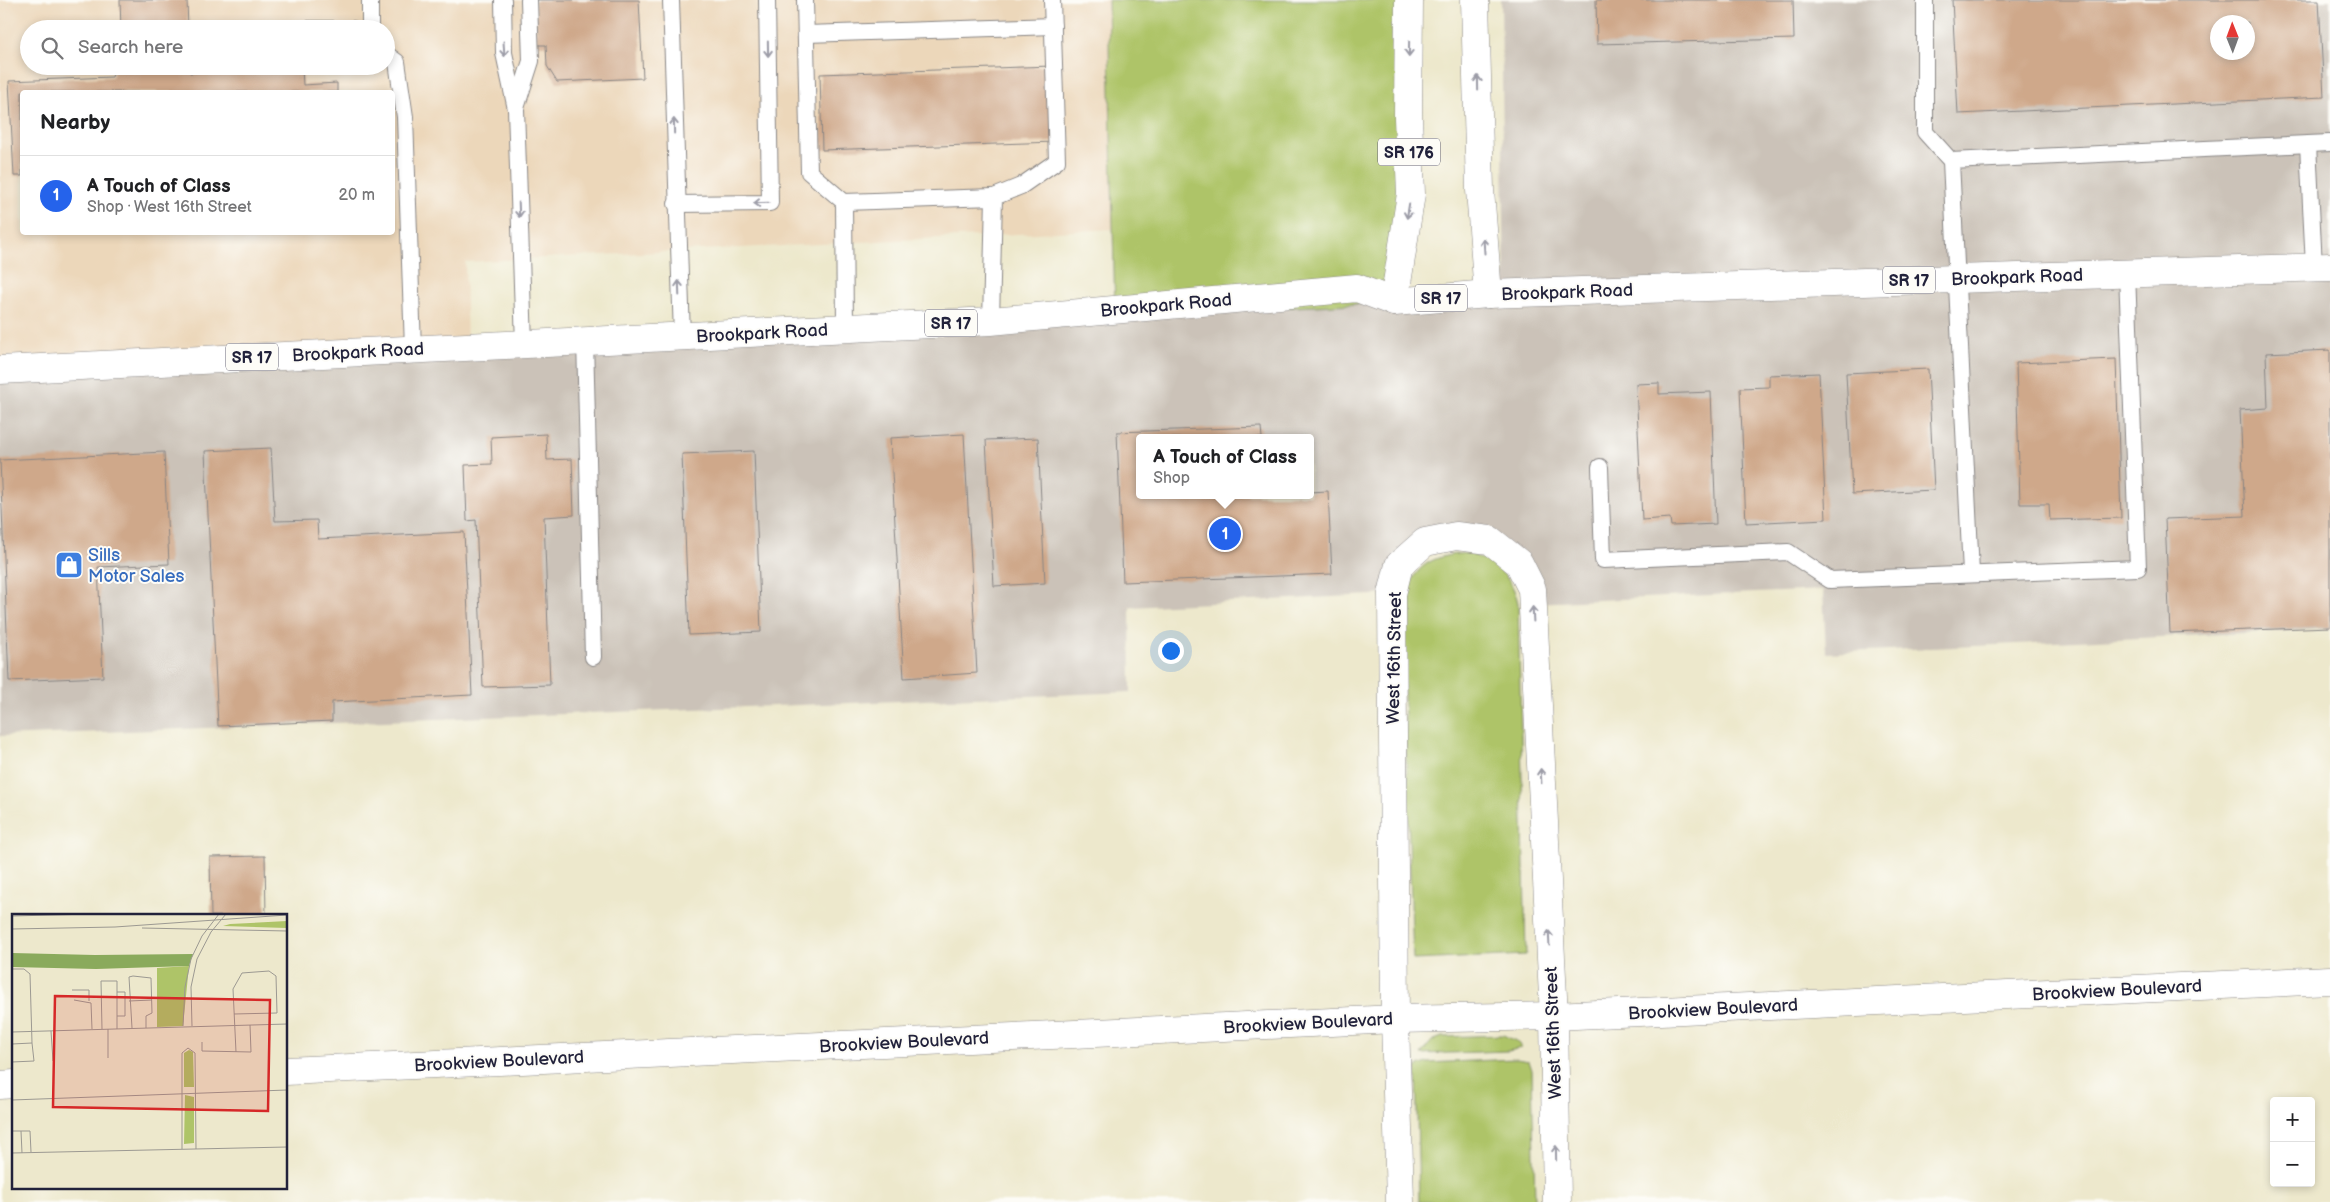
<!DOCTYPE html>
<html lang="en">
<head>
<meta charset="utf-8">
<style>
	body { margin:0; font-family:"Balsamiq Sans",sans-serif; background:#f2f2f2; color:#202124 }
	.controls { position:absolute; right:15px; bottom:15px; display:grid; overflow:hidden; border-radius:5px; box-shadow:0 2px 8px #0003 }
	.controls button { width:45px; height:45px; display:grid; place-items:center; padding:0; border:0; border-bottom:1px solid #e0e0e0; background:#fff; color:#202124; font:25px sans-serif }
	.compass { position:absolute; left:2210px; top:15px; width:45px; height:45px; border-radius:50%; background:#fff; box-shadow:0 2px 8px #0003; rotate:359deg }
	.you { position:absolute; left:1170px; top:650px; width:18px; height:18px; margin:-12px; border:4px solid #fff; border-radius:50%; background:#1a73e8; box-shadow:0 0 0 8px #1a73e833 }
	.badge { display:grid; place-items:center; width:32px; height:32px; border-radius:50%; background:#2563eb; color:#fff; font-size:16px; font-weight:700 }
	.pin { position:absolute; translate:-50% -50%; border:2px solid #fff; box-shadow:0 1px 5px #0006 }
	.popup { position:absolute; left:1136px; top:434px; width:178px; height:65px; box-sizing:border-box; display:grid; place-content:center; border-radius:5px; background:#fff; filter:drop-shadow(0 1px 4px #0005); font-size:16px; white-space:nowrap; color:#757577 }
	.popup b { font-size:19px; color:#202124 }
	.popup::after { content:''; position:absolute; left:50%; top:100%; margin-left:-10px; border:10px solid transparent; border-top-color:#fff }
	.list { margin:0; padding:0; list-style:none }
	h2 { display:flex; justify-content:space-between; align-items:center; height:65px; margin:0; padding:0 20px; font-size:21px }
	h2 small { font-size:16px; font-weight:400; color:#757577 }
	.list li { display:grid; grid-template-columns:32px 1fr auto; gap:15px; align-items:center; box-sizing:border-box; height:80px; padding:0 20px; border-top:1px solid #e0e0e0 }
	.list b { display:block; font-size:19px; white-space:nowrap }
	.list p { margin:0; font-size:16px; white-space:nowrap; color:#757577 }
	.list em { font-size:16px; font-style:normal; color:#757577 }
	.icon { flex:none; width:28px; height:28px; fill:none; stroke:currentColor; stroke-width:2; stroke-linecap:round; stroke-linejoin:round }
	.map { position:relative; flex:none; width:2330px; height:1202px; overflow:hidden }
	.search { position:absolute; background:#fff; box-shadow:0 2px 8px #0003; left:20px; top:20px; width:375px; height:55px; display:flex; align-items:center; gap:12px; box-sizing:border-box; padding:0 18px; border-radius:28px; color:#757577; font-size:19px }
	.panel { position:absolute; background:#fff; box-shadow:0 2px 8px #0003; left:20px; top:90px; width:375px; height:145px; border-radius:5px }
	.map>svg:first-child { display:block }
</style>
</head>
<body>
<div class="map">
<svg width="2330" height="1202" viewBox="0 0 2330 1202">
	<rect width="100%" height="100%" fill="#fdfcf7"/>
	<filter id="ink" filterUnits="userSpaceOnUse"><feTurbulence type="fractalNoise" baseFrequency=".02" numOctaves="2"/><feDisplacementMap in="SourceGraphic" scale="10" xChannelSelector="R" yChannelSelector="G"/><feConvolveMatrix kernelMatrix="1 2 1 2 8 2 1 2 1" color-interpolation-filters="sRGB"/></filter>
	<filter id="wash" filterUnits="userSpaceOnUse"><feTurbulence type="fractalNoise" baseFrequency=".0096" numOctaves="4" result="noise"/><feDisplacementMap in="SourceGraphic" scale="20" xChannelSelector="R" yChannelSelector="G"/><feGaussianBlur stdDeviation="1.12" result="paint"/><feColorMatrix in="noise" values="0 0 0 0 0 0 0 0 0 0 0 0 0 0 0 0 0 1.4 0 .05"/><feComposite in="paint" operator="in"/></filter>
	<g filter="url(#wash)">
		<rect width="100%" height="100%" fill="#ede8cc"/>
		<!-- built -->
		<path fill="#ecd7ba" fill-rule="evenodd" d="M0 0H1109L1115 229 465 262 467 347 0 370ZM29 29H386V66H29ZM22 92H392V232H22Z"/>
		<!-- industrial -->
		<path fill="#cbc2b8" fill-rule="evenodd" d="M1501 0H2330V629L1826 653 1823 590 1533 603 1490 540 1425 542 1392 594 1130 607 1131 692 0 736V370L1505 296ZM2218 22H2248V52H2218ZM1140 438H1310V495H1140Z"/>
		<!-- green -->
		<g fill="#aec468" stroke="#687352">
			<path d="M1108 0H1409L1394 302 1115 316Z"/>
			<path d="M1467 553C1493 561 1512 575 1518 603L1526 955 1413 960 1401 604C1414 567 1427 556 1467 553Z"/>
			<path d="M1503 1035 1516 1041 1522 1048 1508 1051 1421 1054 1432 1041 1442 1037Z"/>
			<path d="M1516 1059 1529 1061 1532 1070 1535 1202H1419L1416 1067 1427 1063Z"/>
		</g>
		<g id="blocks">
			<!-- building -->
			<g fill="#cfa88a" fill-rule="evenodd">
				<path d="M120 0H187L188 29H121Z"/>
				<path d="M535 0H639L643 78 557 82 547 66 546 45H537Z"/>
				<path d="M1596 0H1793L1794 39 1597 44Z"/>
				<path d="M1952 0H2319L2324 97 1958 114ZM2218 22H2248V52H2218Z"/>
				<path d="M116 66H190V73L302 68 303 85 337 83V92H22V176H14L9 81 112 77Z"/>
				<path d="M1052 66 1055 142 822 150 820 74Z"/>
				<path d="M2330 350V627L2170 633 2165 519 2245 516 2240 410 2268 408 2266 353Z"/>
				<path d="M2116 359 2121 518 2050 520 2049 504H2020L2016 363Z"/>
				<path d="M1928 369 1934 490 1852 494 1846 373Z"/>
				<path d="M1819 373 1826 519 1746 523 1740 388 1769 387V375Z"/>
				<path d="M1659 383V394L1711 392 1716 524 1671 526 1670 518 1642 520 1636 384Z"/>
				<path d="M1261 427 1262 438H1140V495H1310V492L1328 491 1332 574 1123 582 1117 432Z"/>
				<path d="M546 434 547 460 572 459 574 515 544 517 550 685 483 687 476 520 467 521 465 465 492 464 491 437Z"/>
				<path d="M964 434 977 673 904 678 890 438Z"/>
				<path d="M1038 438 1045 583 994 586 986 440Z"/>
				<path d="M271 448 275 521 317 520 318 539 464 532 472 695 332 702V721L218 726 205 451Z"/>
				<path d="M754 451 761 632 689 635 682 454Z"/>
				<path d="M164 452 169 564 98 567 103 677 9 681 0 460Z"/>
				<path d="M265 856 266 916H211L210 857Z"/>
			</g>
		</g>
	</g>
	<g filter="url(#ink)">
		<use href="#blocks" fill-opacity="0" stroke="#888584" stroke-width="1"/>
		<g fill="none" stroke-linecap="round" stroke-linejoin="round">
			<defs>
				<g id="lane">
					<path d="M370 0V29"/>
					<path d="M503 0 504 53 516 109 524 344"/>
					<path d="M671 0 682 337"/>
					<path d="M805 0 809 172 844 202 845 329"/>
					<path d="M1925 0V132L1951 161 1971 573"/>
					<path d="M269 29H353"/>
					<path d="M806 34 1053 26"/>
					<path d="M386 54 397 62 405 117 413 349"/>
					<path d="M516 108 531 61 529 0"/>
					<path d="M2308 144 2314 267"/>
					<path d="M1951 161 2330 143"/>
					<path d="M844 202 994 197"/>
					<path d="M676 204 770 203 767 0"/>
					<path d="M991 321 994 197 1021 186 1057 161 1052 0"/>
					<path d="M585 340 593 657"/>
					<path d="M1600 467 1603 560 1788 552 1830 580 2138 568 2127 273"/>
				</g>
				<g id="street">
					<path d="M286 1071 1395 1019 1554 1016 2330 980"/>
					<path d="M0 1085 14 1084"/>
					<path d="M1400 1202 1395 1019 1392 594 1399 565 1425 542 1456 536 1490 540 1519 563 1532 589 1554 1016 1557 1202"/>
				</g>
				<path id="primary" d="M0 370 991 321 1357 288 1394 302 1488 294 2330 267"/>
				<g id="highway">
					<path d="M1475 0 1480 190 1488 294"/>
					<path d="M1394 302 1411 194 1408 117 1409 0"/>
				</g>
			</defs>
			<!-- lane casing -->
			<use href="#lane" stroke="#888584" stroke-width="18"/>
			<!-- street casing -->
			<use href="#street" stroke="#888584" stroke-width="29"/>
			<!-- primary casing -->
			<use href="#primary" stroke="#888584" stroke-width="29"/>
			<!-- highway casing -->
			<use href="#highway" stroke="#888584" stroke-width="29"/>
			<!-- lane -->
			<use href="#lane" stroke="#fff" stroke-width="16"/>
			<!-- street -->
			<use href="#street" stroke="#fff" stroke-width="28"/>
			<!-- primary -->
			<use href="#primary" stroke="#fff" stroke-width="28"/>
			<!-- highway -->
			<use href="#highway" stroke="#fff" stroke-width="28"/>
		</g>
		<!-- one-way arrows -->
		<defs><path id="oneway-shaft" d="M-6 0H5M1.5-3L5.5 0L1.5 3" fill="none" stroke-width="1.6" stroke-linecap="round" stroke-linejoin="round" transform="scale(1.25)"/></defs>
		<g stroke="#9c9ca7">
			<use href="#oneway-shaft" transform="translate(504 49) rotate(86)"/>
			<use href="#oneway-shaft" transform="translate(768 49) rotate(89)"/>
			<use href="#oneway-shaft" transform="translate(1409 49) rotate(91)"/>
			<use href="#oneway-shaft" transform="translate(1478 83) rotate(-91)"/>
			<use href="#oneway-shaft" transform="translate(674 126) rotate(-91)"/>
			<use href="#oneway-shaft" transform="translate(761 203) rotate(178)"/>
			<use href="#oneway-shaft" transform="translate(519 210) rotate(88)"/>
			<use href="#oneway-shaft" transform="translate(1408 211) rotate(99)"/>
			<use href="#oneway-shaft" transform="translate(1484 246) rotate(-94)"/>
			<use href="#oneway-shaft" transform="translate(679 288) rotate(-92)"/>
			<use href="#oneway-shaft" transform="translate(1533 614) rotate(-93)"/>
			<use href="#oneway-shaft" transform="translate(1541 776) rotate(-93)"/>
			<use href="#oneway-shaft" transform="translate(1549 938) rotate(-93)"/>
			<use href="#oneway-shaft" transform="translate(1556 1153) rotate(-91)"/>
		</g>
	</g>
	<!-- icons -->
	<defs>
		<symbol id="shop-square" viewBox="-11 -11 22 22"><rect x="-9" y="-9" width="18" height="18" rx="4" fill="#3f7fe0" stroke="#fdfcf7"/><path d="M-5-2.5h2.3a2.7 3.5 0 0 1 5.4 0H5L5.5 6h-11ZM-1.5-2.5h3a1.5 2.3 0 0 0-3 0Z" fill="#fff"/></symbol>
	</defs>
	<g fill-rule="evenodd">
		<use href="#shop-square" x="53" y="549" width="32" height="32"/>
	</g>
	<g text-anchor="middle" stroke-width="4" stroke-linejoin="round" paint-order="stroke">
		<!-- shield labels -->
		<g fill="#fdfcf7" stroke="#646373" stroke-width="1">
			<rect x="1378" y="138.5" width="62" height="27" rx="4"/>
			<rect x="1883" y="266.5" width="52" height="27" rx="4"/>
			<rect x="1415" y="284.5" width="52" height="27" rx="4"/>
			<rect x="925" y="309.5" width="52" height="27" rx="4"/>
			<rect x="226" y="343.5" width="52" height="27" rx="4"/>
		</g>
		<g font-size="16" font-weight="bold" fill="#22223b">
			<text x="1409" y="158">SR 176</text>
			<text x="1909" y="286">SR 17</text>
			<text x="1441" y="304">SR 17</text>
			<text x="951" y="329">SR 17</text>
			<text x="252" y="363">SR 17</text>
		</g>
		<!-- street labels -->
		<g font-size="18" fill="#22223b" stroke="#fdfcf7">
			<text transform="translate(2017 277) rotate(-2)" y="6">Brookpark Road</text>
			<text transform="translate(1567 292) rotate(-2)" y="6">Brookpark Road</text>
			<text transform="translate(1166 305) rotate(-5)" y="6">Brookpark Road</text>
			<text transform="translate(762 333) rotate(-3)" y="6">Brookpark Road</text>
			<text transform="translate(358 352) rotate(-3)" y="6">Brookpark Road</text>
			<text transform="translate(1394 658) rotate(-89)" y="6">West 16th Street</text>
			<text transform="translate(2117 990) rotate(-3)" y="6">Brookview Boulevard</text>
			<text transform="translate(1713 1009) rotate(-3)" y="6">Brookview Boulevard</text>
			<text transform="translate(1308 1023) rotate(-3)" y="6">Brookview Boulevard</text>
			<text transform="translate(1553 1033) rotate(-92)" y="6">West 16th Street</text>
			<text transform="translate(904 1042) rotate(-3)" y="6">Brookview Boulevard</text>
			<text transform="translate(499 1061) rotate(-3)" y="6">Brookview Boulevard</text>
		</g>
		<!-- shop labels -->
		<g font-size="18" fill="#366cbe" stroke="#fdfcf7" text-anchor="start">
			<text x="88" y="561">Sills<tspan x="88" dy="21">Motor Sales</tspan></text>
		</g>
	</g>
	<!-- overview -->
	<g transform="translate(12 914)">
		<rect width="275" height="275" fill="#ede8cc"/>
		<path d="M275 7V14L211 12 218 10ZM177 52 171 112 145 113V54ZM177 136 181 138 182 173H172V139ZM173 181 182 183V229L172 230Z" fill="#aec468"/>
		<path d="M0 39 83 41 181 40 177 52 84 55 0 53Z" fill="#8aaa5c"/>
		<path fill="none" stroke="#9c9992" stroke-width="1" d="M0 2 80 0M130 14 275 17M0 15 103 13 275 1M0 55H12L18 60 20 129 0 130M60 76H77V87M62 86 79 89 80 115M117 87 140 86M222 100 265 99 264 62 257 57 230 59 221 75 224 138M105 102H113V78H105M171 112 173 73 179 45 190 22 207 0M180 112 179 73 185 45 199 18 214 0M120 114 117 63 121 62 139 64 140 99 134 102V114M90 115 89 67H105V115M96 115V144M39 117 41 147M0 118 275 110M190 128V137L239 138 238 111M0 148 22 147 20 129M0 186 275 176M0 217H9L10 239M9 217H18L19 238M170 235V139L176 134 183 139 184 235M0 239 275 233"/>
		<path fill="#d62828" fill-opacity="0.15" stroke="#d62828" stroke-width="2.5" d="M43 82 258 86 256 197 41 193Z"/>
		<rect width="275" height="275" fill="none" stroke="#22223b" stroke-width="2.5"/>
	</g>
</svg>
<div class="controls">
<button>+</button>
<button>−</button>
</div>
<svg class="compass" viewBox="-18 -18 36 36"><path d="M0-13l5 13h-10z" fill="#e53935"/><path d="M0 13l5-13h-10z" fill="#757577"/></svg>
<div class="you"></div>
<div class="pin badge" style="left:1225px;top:534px">1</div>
<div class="popup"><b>A Touch of Class</b>Shop</div>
<div class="search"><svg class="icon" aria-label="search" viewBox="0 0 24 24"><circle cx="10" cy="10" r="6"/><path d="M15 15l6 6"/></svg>Search here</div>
<section class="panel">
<h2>Nearby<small></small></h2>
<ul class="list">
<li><span class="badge">1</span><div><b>A Touch of Class</b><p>Shop · West 16th Street</p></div><em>20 m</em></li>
</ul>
</section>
</div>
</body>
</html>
